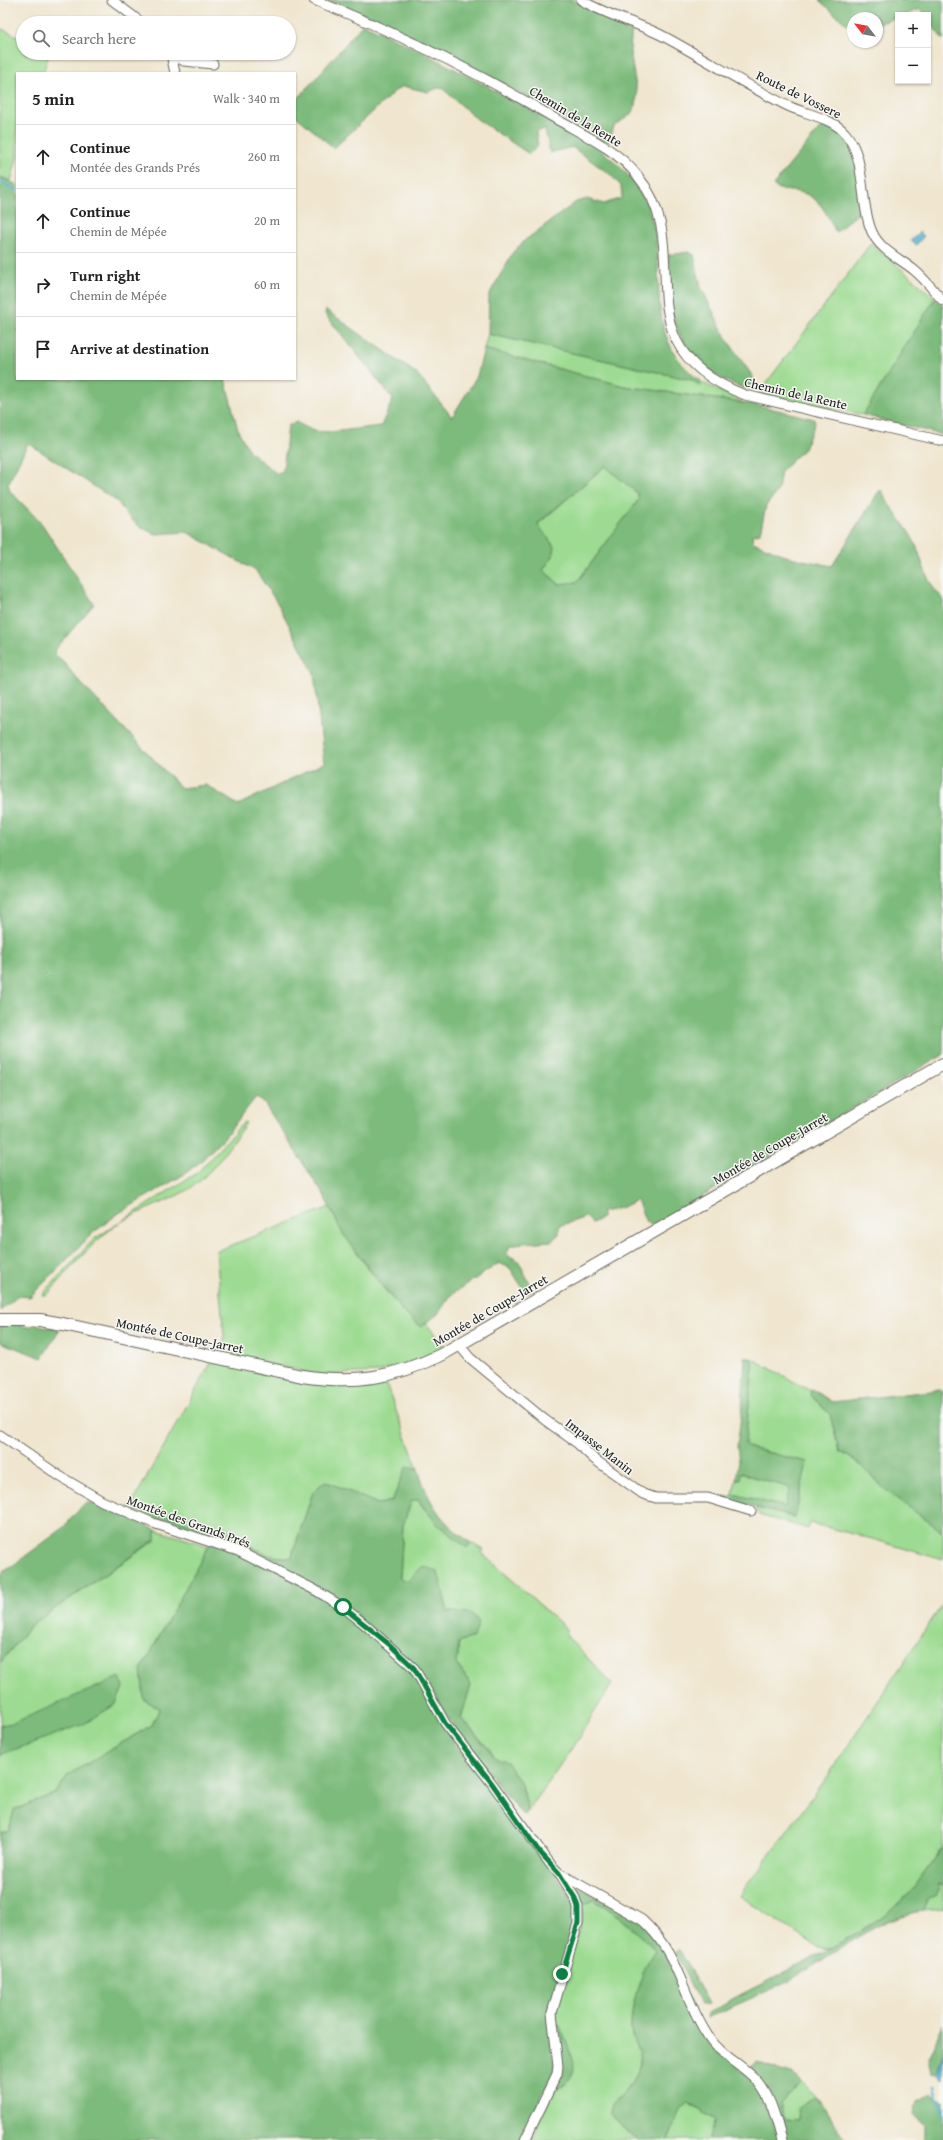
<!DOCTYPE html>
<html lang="en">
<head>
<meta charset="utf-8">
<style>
	body { margin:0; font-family:"Gentium Book Plus",serif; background:#f2f2f2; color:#222 }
	.controls { position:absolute; right:12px; top:12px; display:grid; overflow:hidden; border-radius:0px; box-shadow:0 1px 3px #0004 }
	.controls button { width:36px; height:36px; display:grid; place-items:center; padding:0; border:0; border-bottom:1px solid #e0e0e0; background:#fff; color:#222; font:20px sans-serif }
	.compass { position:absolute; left:847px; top:12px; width:36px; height:36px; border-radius:50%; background:#fff; box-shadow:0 1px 3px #0004; rotate:301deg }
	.stop { position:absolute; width:12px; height:12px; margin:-9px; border:3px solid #0b8043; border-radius:50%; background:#fff }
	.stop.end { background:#0b8043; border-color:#fff; box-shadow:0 1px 4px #0008 }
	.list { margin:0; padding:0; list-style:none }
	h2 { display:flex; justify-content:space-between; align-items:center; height:52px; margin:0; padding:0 16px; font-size:17px }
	h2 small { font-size:13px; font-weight:400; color:#767676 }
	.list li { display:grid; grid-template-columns:26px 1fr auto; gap:12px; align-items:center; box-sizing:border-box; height:64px; padding:0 16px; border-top:1px solid #e0e0e0 }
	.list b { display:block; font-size:15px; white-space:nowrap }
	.list p { margin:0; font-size:13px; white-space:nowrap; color:#767676 }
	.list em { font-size:13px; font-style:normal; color:#767676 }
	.icon { flex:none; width:22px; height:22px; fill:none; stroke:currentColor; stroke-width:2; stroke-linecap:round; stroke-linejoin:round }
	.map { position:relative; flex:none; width:943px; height:2140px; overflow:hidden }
	.search { position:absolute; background:#fff; box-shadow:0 1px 3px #0004; left:16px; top:16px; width:280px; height:44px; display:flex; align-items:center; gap:10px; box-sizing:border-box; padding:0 14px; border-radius:22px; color:#767676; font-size:15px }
	.panel { position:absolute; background:#fff; box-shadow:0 1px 3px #0004; left:16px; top:72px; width:280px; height:308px; border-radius:0px }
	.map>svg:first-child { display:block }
</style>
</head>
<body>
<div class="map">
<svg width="943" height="2140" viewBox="0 0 943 2140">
	<rect width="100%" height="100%" fill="#f6f6f2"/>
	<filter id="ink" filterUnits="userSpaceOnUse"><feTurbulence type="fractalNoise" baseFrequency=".025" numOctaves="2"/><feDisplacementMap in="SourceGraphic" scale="8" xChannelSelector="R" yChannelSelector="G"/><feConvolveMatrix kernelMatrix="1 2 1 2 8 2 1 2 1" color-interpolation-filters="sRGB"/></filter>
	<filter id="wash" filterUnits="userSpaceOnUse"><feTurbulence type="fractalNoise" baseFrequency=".012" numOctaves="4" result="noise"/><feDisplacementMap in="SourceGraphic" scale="16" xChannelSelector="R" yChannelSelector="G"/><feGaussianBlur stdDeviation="0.9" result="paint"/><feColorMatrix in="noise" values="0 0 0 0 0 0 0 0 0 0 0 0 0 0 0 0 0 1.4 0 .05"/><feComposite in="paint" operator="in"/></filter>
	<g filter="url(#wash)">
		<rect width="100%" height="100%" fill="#f0e6cf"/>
		<!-- green -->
		<g fill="#9cdb91" stroke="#5c7c56">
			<path d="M0 28 23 39V53L49 54 43 73H17V158L11 181 0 177Z"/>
			<path d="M871 243 935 298 863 415 759 393Z"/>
			<path d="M488 334 692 380 699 385 703 383 744 403 624 386 484 349Z"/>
			<path d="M605 466 637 493 639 499 577 582 559 584 543 570 553 556 537 525Z"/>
			<path d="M244 1122 246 1123C228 1148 211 1177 184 1192 162 1204 136 1212 115 1226 89 1245 69 1271 47 1295H42L94 1239 198 1172Z"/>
			<path d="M330 1207C350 1246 387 1299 421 1327L426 1323 445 1347 421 1359 378 1372 320 1375 224 1354V1335L216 1251Z"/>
			<path d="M751 1358 811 1391 810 1395 830 1414 839 1451 856 1461 888 1492 943 1532V1560L876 1540 810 1523 808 1529 759 1515 755 1508 795 1517 807 1462 750 1448 744 1444 753 1367Z"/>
			<path d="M212 1361C259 1371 339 1398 385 1381L418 1469 407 1466 392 1501 378 1504 325 1481 313 1492 291 1558 271 1556 235 1539 229 1530 220 1526 191 1524 132 1503Z"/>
			<path d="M741 1473 790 1488 785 1507 733 1494 736 1479H740Z"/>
			<path d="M418 1499 421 1506 467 1547 471 1543 484 1550 482 1553 568 1630 566 1635 612 1684 572 1748 528 1811 522 1785 461 1718 471 1684 457 1665 459 1641 471 1613 448 1612 438 1572 408 1581 400 1578 403 1525 412 1500Z"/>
			<path d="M156 1530 209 1546 141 1670 160 1708 152 1725 68 1775 56 1793 14 1810 9 1830 0 1833V1663L31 1625 156 1540Z"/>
			<path d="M943 1603V1847L914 1888 885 1916 830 1949 818 1947 739 1896 828 1776Z"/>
			<path d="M939 1884 943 1885V1909L924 1911 928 1900Z"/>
			<path d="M594 1900C618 1914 636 1930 655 1950 643 1965 627 2015 632 2034 634 2045 641 2052 640 2064 637 2080 621 2094 611 2107V2114L630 2135 638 2140H531L538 2122 555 2089 564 2086 573 2073 556 2024 555 2012 580 1925 583 1914 582 1902 584 1904Z"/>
			<path d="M801 2082 820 2101 814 2098 799 2120 785 2119 780 2104Z"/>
			<path d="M688 2103 716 2120 708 2140H668L681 2107Z"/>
		</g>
		<!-- forest -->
		<g fill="#7dbb7b" stroke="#4c6c4c" fill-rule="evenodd">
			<path d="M326 0H573L587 8 632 25 630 51 637 93 636 105 630 115 614 126 608 144C516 91 425 37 326 0Z"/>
			<path d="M819 0H943V40L928 19V15H925L921 9 905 15H898V17L877 24V18H853V30Z"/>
			<path d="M363 24C414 47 463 73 512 100 557 125 615 147 642 195 678 259 631 332 703 383L699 385 692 380 488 334 489 295 513 252 524 241 576 202 587 199 604 204 622 198 621 186 611 175 572 147 550 153 545 130 536 131 538 146 529 154 477 119 441 87 428 92 403 86 395 91 334 148 296 116 295 102Z"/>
			<path d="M822 126C830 128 838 131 844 137 857 152 859 190 862 210L836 232C827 215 820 196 799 192 790 190 780 192 773 185Z"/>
			<path d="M0 177 17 185V379H225L238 430 249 451 277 474 283 471 288 426 296 422 313 431 330 432 381 426 393 399 325 314 326 310 417 374 452 417 477 376 484 349 624 386 757 405 814 419 815 423 804 449 781 471 778 490 766 506 760 533 752 535 753 542 789 557 832 566 879 491H882C890 510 906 524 915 543 923 561 926 585 943 598V1055L652 1226 646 1222 637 1200 620 1208 602 1212V1218L592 1223 586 1217 559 1226V1234L551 1241 523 1243 509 1247 507 1255 518 1260 533 1290 526 1293 510 1268 499 1263 451 1295 438 1314 421 1327 403 1312 343 1234 323 1194 264 1103 256 1097 223 1139 200 1162 183 1175 119 1213 94 1232 30 1297 18 1296 0 1311ZM28 443 118 502 125 513 140 527 155 534 187 532 256 571 278 604 314 673 324 763 238 805 206 785 181 788 77 679 62 660 56 656 54 651 94 604 42 524 10 491 8 484ZM605 466 637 493 639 499 577 582 559 584 543 570 553 556 555 547 537 524Z"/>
			<path d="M689 252 694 255 701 287 726 338 753 377V390C715 383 681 352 672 313 668 295 669 274 668 255Z"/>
			<path d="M935 298 943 306V435L863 415Z"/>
			<path d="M7 1324 30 1327 35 1324 59 1330 42 1358 0 1342V1326Z"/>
			<path d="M745 1358H751L753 1367 745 1444 750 1448 807 1462 795 1517 726 1500 723 1496 730 1497 733 1494 785 1507 790 1488 741 1473 740 1479H736L739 1461 737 1446 742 1408Z"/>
			<path d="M812 1389 832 1402 940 1390 943 1392V1532L888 1492 856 1461 839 1451 830 1414 810 1395Z"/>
			<path d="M407 1466 418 1469C429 1504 441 1522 471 1543L467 1548 437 1524 418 1500H412L403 1525 400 1578 408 1581 423 1566 438 1572 448 1612 471 1613 479 1622 474 1637 459 1642 457 1665 471 1684 461 1718 496 1758 507 1762 522 1785 528 1811 525 1815 519 1811 462 1740 418 1669 407 1666 418 1682 455 1744 495 1793 568 1892 575 1906 576 1918 548 2014 555 2067 522 2140H0V1833L9 1830 14 1810 56 1793 68 1775 152 1725 160 1708 144 1700 141 1670 214 1536 146 1516 128 1507 132 1503 191 1524 220 1526 229 1530 235 1539 271 1556 291 1558 313 1492 325 1481 378 1504 392 1501Z"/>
			<path d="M85 1503H96L156 1530V1539L31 1625 0 1663V1575L62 1529Z"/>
			<path d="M120 1677 123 1688 116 1704 84 1724 0 1755V1725L13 1723Z"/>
			<path d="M943 1847V1885L939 1884 937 1895 928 1900 924 1911C879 1915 830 1958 790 1980 764 1994 734 2005 707 2018L708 2013 734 1998 830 1949 885 1916 914 1888Z"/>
			<path d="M576 1885 639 1920 664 1948 700 2027 744 2073 756 2062 794 2075 801 2082 780 2104 785 2119 799 2120 798 2108 814 2098C828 2105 834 2130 848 2140H708L716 2120 688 2103 681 2107 668 2140H638L630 2135 611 2114V2107C621 2094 637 2080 640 2064 641 2052 634 2045 632 2034 627 2015 643 1965 655 1950 636 1930 618 1914 594 1900L584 1904 572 1890Z"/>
			<path d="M679 1949 709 2004 700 2005 675 1952Z"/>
			<path d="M556 2024 560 2026C568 2049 587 2078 555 2089L562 2067Z"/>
			<path d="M943 2024V2052L937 2075 931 2074 928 2058Z"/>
			<path d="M932 2093 943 2101V2140H925V2126L914 2114 917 2101Z"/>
		</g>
		<!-- water -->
		<g fill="#4facce" stroke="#366475">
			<path d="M919 232 924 236 916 245 911 241Z"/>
			<path d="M943 2052V2080L937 2075Z"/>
		</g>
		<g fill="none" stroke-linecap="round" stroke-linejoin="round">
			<!-- stream -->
			<g stroke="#4facce" stroke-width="2.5">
				<path d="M0 181 17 191"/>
				<path d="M935 2086 943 2116"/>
			</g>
		</g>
	</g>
	<g filter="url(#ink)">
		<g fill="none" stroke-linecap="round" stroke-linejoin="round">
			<defs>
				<g id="minor">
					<path d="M112 0 142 23"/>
					<path d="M314 0C400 34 477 72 556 119 584 135 616 149 637 175 701 252 614 344 745 395L943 441"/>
					<path d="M581 0C606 15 635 22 661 35 703 57 743 84 786 105 804 114 831 117 845 133 867 158 859 203 872 232 880 250 899 258 914 270 925 279 934 291 943 301"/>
					<path d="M170 53 184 61 213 64"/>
					<path d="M171 54 175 73"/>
					<path d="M459 1345 470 1358 545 1420 577 1443 594 1459 643 1494 656 1498H708L751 1511"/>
					<path d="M0 1435 61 1477 102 1501 153 1523 238 1551 315 1590 343 1607 362 1622 414 1668 445 1723 491 1782 551 1865 559 1873 642 1920C680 1954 682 1997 708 2036 720 2055 743 2065 757 2081 772 2098 776 2120 782 2140"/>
					<path d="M525 2140 557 2074 558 2066 552 2013 578 1923V1907L575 1898 560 1874"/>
				</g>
				<path id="major" d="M0 1320H40L63 1324 302 1376C355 1384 393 1378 441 1355L943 1064"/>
			</defs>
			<!-- minor casing -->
			<use href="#minor" stroke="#66635b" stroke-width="11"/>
			<!-- major casing -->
			<use href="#major" stroke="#66635b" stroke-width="14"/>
			<!-- minor -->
			<use href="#minor" stroke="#fff" stroke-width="9"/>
			<!-- major -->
			<use href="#major" stroke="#fff" stroke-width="12"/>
		</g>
	</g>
	<g fill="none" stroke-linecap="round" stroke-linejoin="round" filter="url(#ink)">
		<!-- route -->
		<path stroke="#0b8043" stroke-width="5" d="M343 1607 390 1645 414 1668 445 1723 491 1782 538 1850 559 1873 575 1898 578 1907V1923L562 1974"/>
	</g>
	<g text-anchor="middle" stroke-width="3" stroke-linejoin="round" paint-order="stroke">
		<!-- street labels -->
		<g font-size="13" fill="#1c1c1c" stroke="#f6f6f2">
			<text transform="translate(799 94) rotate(26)" y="5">Route de Vossere</text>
			<text transform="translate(576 116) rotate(31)" y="5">Chemin de la Rente</text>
			<text transform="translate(796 393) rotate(13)" y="5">Chemin de la Rente</text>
			<text transform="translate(770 1148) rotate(-30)" y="5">Montée de Coupe-Jarret</text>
			<text transform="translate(490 1310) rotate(-30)" y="5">Montée de Coupe-Jarret</text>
			<text transform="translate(180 1335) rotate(12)" y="5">Montée de Coupe-Jarret</text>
			<text transform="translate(600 1446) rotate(38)" y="5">Impasse Manin</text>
			<text transform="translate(189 1521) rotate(20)" y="5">Montée des Grands Prés</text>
		</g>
	</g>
</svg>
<div class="controls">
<button>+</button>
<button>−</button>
</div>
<svg class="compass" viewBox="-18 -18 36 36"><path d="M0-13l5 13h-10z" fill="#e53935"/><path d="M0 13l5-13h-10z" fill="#767676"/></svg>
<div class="stop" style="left:343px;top:1607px"></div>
<div class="stop end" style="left:562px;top:1974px"></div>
<div class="search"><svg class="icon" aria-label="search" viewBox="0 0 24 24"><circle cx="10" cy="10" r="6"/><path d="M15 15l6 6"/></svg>Search here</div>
<section class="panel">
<h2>5 min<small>Walk · 340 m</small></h2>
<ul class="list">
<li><svg class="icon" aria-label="ahead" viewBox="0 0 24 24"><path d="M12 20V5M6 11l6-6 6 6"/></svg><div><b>Continue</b><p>Montée des Grands Prés</p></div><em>260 m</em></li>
<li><svg class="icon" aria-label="ahead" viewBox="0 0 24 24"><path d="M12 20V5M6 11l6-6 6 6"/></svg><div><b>Continue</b><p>Chemin de Mépée</p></div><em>20 m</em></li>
<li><svg class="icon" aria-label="right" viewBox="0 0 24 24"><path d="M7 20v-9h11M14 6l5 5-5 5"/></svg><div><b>Turn right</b><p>Chemin de Mépée</p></div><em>60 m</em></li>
<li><svg class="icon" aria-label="arrive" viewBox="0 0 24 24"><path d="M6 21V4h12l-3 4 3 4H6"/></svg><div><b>Arrive at destination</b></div></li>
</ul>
</section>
</div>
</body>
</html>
